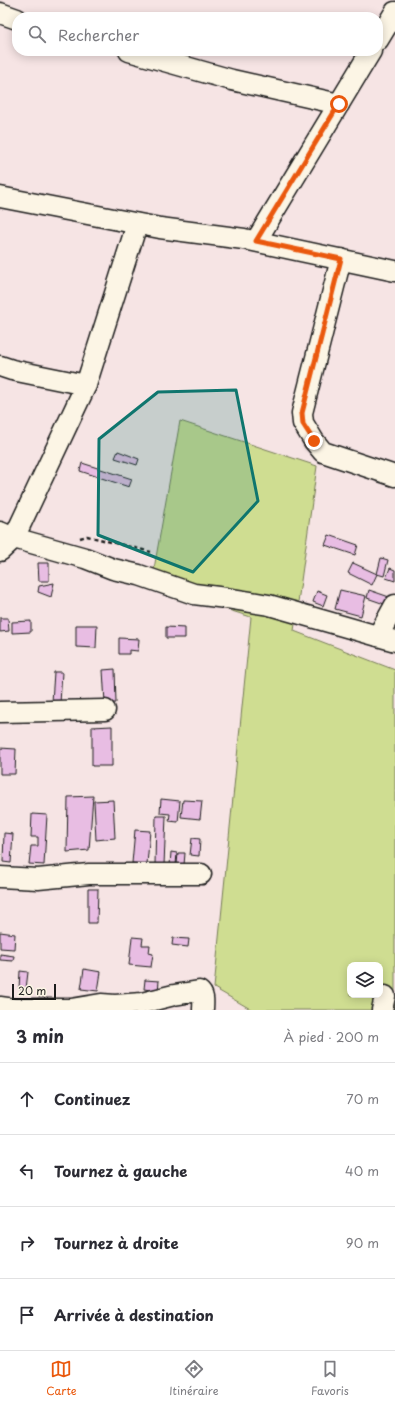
<!DOCTYPE html>
<html lang="fr">
<head>
<meta charset="utf-8">
<style>
	body { margin:0; font-family:"Playpen Sans",sans-serif; background:#f7f7f7; color:#2b2b33 }
	.controls { position:absolute; right:12px; bottom:12px; display:grid; overflow:hidden; border-radius:8px; box-shadow:0 2px 10px #0003 }
	.controls button { width:36px; height:36px; display:grid; place-items:center; padding:0; border:0; border-bottom:1px solid #e1e1e2; background:#fff; color:#2b2b33; font:20px sans-serif }
	.scale { position:absolute; left:12px; bottom:10px; width:44px; box-sizing:border-box; padding-left:4px; border:2px solid #1c1c1c; border-top:0; font-size:11px; line-height:14px; white-space:nowrap; color:#1c1c1c; -webkit-text-stroke:3px #fcf5e5; paint-order:stroke }
	.stop { position:absolute; width:12px; height:12px; margin:-9px; border:3px solid #ea580c; border-radius:50%; background:#fff }
	.stop.end { background:#ea580c; border-color:#fff; box-shadow:0 1px 4px #0008 }
	.list { margin:0; padding:0; list-style:none }
	h2 { display:flex; justify-content:space-between; align-items:center; height:52px; margin:0; padding:0 16px; font-size:17px }
	h2 small { font-size:13px; font-weight:400; color:#7c7c81 }
	.list li { display:grid; grid-template-columns:26px 1fr auto; gap:12px; align-items:center; box-sizing:border-box; height:72px; padding:0 16px; border-top:1px solid #e1e1e2 }
	.list b { display:block; font-size:15px; white-space:nowrap }
	.list em { font-size:13px; font-style:normal; color:#7c7c81 }
	.icon { flex:none; width:22px; height:22px; fill:none; stroke:currentColor; stroke-width:2; stroke-linecap:round; stroke-linejoin:round }
	.map { position:relative; flex:none; width:395px; height:1010px; overflow:hidden }
	.search { position:absolute; background:#fff; box-shadow:0 2px 10px #0003; left:12px; right:12px; top:12px; height:44px; display:flex; align-items:center; gap:10px; box-sizing:border-box; padding:0 14px; border-radius:16px; color:#7c7c81; font-size:15px }
	.sheet { height:340px; background:#fff }
	nav { display:flex; justify-content:space-around; align-items:center; box-sizing:border-box; height:56px; border-top:1px solid #e1e1e2; background:#fff; font-size:11px; color:#7c7c81 }
	nav a { display:grid; justify-items:center; gap:2px }
	nav .on { color:#ea580c }
	.map>svg:first-child { display:block }
</style>
</head>
<body>
<div class="map">
<svg width="395" height="1010" viewBox="0 0 395 1010">
	<rect width="100%" height="100%" fill="#f6e4e4"/>
	<filter id="ink" filterUnits="userSpaceOnUse"><feTurbulence type="fractalNoise" baseFrequency=".025" numOctaves="2"/><feDisplacementMap in="SourceGraphic" scale="8" xChannelSelector="R" yChannelSelector="G"/><feConvolveMatrix kernelMatrix="1 2 1 2 8 2 1 2 1" color-interpolation-filters="sRGB"/></filter>
	<g filter="url(#ink)">
		<!-- green -->
		<path fill="#cfdd91" stroke="#767c56" fill-rule="evenodd" d="M180 421 317 466 294 631 395 670V1010H252L214 988 251 617 151 586ZM350 965H380V995H350Z"/>
		<!-- building -->
		<g fill="#e8bde3" stroke="#1c1c1c">
			<path d="M118 451 139 459 137 465 115 458Z"/>
			<path d="M82 463 132 479 129 487 80 471Z"/>
			<path d="M329 535 358 545 355 555 325 545Z"/>
			<path d="M381 558 388 560 384 576 377 574Z"/>
			<path d="M38 563H49V581H39Z"/>
			<path d="M353 563 377 574 372 585 348 573Z"/>
			<path d="M390 568 395 570V581L386 578Z"/>
			<path d="M54 583 51 597 38 592 39 586Z"/>
			<path d="M340 590 366 596 361 616 335 609Z"/>
			<path d="M369 590 395 599 393 607 367 598Z"/>
			<path d="M317 591 327 595 323 606 313 602Z"/>
			<path d="M0 618H8L9 631 0 632Z"/>
			<path d="M31 621V632L12 633V622Z"/>
			<path d="M76 625H97L96 648 76 647Z"/>
			<path d="M166 627 185 628V638H166Z"/>
			<path d="M119 638 139 639 138 651 129 650V654H119Z"/>
			<path d="M115 669 116 703H105L103 670Z"/>
			<path d="M54 672H62L60 703 52 702Z"/>
			<path d="M112 726V766H92V727Z"/>
			<path d="M0 748 16 749 15 774H0Z"/>
			<path d="M93 796 89 850 67 852 68 797Z"/>
			<path d="M161 799 180 801 178 822 169 821 170 814 160 813Z"/>
			<path d="M113 800 115 838 96 840 94 801Z"/>
			<path d="M183 800 202 801 200 819 181 817Z"/>
			<path d="M32 814 47 815 44 865 29 864 31 846H38V837H31Z"/>
			<path d="M156 816H166L164 865H155Z"/>
			<path d="M135 830 150 831 147 864 132 863Z"/>
			<path d="M4 833 13 834 11 863 3 862Z"/>
			<path d="M192 838 200 839 199 856 190 855Z"/>
			<path d="M171 852 177 853 176 865H170Z"/>
			<path d="M178 853H185L184 865 177 864Z"/>
			<path d="M88 889H98L97 923H88Z"/>
			<path d="M0 932 15 934 14 949 0 948Z"/>
			<path d="M132 937 143 938 142 945H150L149 953 153 954 151 967 129 965Z"/>
			<path d="M173 938 189 939 188 947 172 945Z"/>
			<path d="M0 954 14 956 13 961 0 960Z"/>
			<path d="M84 969 101 972 98 991 81 989Z"/>
			<path d="M20 971 28 972 26 989H19Z"/>
			<path d="M145 980 159 981 158 991 144 989Z"/>
		</g>
		<g fill="none" stroke-linecap="round" stroke-linejoin="round">
			<defs>
				<g id="minor">
					<path d="M0 13 17 19"/>
					<path d="M378 40 395 12"/>
					<path d="M129 51 232 80 339 104"/>
					<path d="M0 197 160 228 244 239 395 271"/>
					<path d="M256 241 371 51"/>
					<path d="M341 259 302 413 303 423 314 441 323 452 395 476"/>
					<path d="M0 366 12 370 86 385"/>
					<path d="M0 532 14 538 85 558 113 569 139 575 194 594 226 598 269 605 395 641"/>
					<path d="M0 551 14 538 86 385 137 224"/>
					<path d="M378 636 395 605"/>
					<path d="M0 712 105 710"/>
					<path d="M0 877 38 879 89 874H201"/>
					<path d="M0 1007 14 1009H71L101 1004 115 1005 142 1003 174 995 199 991C205 995 203 1004 203 1010"/>
					<path d="M382 1010 385 996"/>
				</g>
			</defs>
			<!-- minor casing -->
			<use href="#minor" stroke="#1c1c1c" stroke-width="23"/>
			<!-- path -->
			<path stroke="#1c1c1c" stroke-width="2.5" stroke-dasharray="4 3" stroke-linecap="butt" d="M80 538 87 536 151 552"/>
			<!-- minor -->
			<use href="#minor" stroke="#fcf5e5" stroke-width="20"/>
		</g>
	</g>
	<g fill="none" stroke-linecap="round" stroke-linejoin="round" filter="url(#ink)">
		<!-- route -->
		<path stroke="#ea580c" stroke-width="5" d="M314 441 303 424 302 413 341 259 256 241 339 104"/>
	</g>
	<!-- marked area -->
	<path fill="#0f766e" fill-opacity="0.2" stroke="#0f766e" stroke-width="3" stroke-linejoin="round" d="M236 390 258 501 193 572 98 535 99 439 158 392Z"/>
</svg>
<div class="controls">
<button><svg class="icon" aria-label="layers" viewBox="0 0 24 24"><path d="M12 4l9 5-9 5-9-5zM3 14l9 5 9-5"/></svg></button>
</div>
<div class="scale">20 m</div>
<div class="stop" style="left:339px;top:104px"></div>
<div class="stop end" style="left:314px;top:441px"></div>
<div class="search"><svg class="icon" aria-label="search" viewBox="0 0 24 24"><circle cx="10" cy="10" r="6"/><path d="M15 15l6 6"/></svg>Rechercher</div>
</div>
<section class="sheet">
<h2>3 min<small>À pied · 200 m</small></h2>
<ul class="list">
<li><svg class="icon" aria-label="ahead" viewBox="0 0 24 24"><path d="M12 20V5M6 11l6-6 6 6"/></svg><div><b>Continuez</b></div><em>70 m</em></li>
<li><svg class="icon" aria-label="left" viewBox="0 0 24 24"><path d="M17 20v-9H6M10 6l-5 5 5 5"/></svg><div><b>Tournez à gauche</b></div><em>40 m</em></li>
<li><svg class="icon" aria-label="right" viewBox="0 0 24 24"><path d="M7 20v-9h11M14 6l5 5-5 5"/></svg><div><b>Tournez à droite</b></div><em>90 m</em></li>
<li><svg class="icon" aria-label="arrive" viewBox="0 0 24 24"><path d="M6 21V4h12l-3 4 3 4H6"/></svg><div><b>Arrivée à destination</b></div></li>
</ul>
</section>
<nav>
<a class="on"><svg class="icon" aria-label="map" viewBox="0 0 24 24"><path d="M3 6l6-2 6 2 6-2v14l-6 2-6-2-6 2zM9 4v14M15 6v14"/></svg>Carte</a>
<a><svg class="icon" aria-label="directions" viewBox="0 0 24 24"><path d="M12 3l9 9-9 9-9-9zM9 14v-3h6M13 9l2 2-2 2"/></svg>Itinéraire</a>
<a><svg class="icon" aria-label="saved" viewBox="0 0 24 24"><path d="M7 4h10v16l-5-4-5 4z"/></svg>Favoris</a>
</nav>
</body>
</html>
